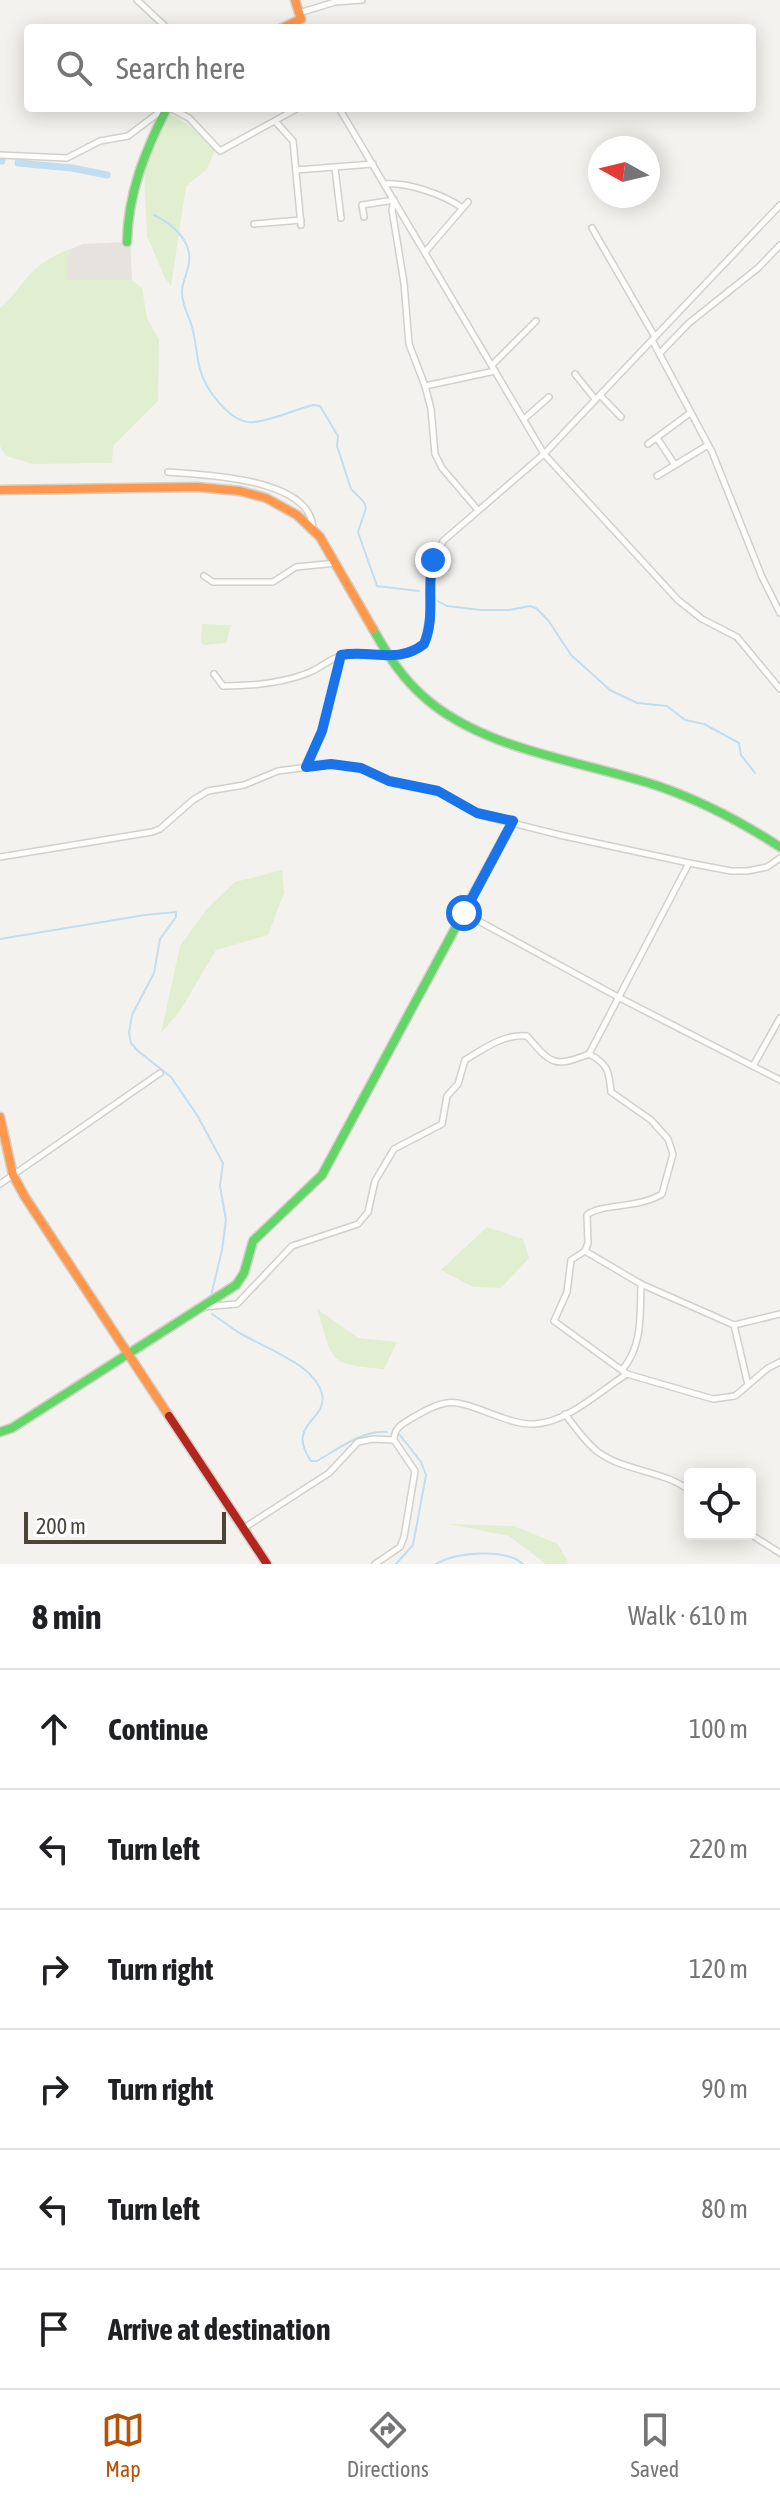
<!DOCTYPE html>
<html lang="en">
<head>
<meta charset="utf-8">
<style>
	body { margin:0; font-family:"Asap Condensed",sans-serif; background:#f6f6f6; color:#202124 }
	.controls { position:absolute; right:24px; bottom:24px; display:grid; overflow:hidden; border-radius:8px; box-shadow:0 4px 20px #0003 }
	.controls button { width:72px; height:72px; display:grid; place-items:center; padding:0; border:0; border-bottom:2px solid #e0e0e0; background:#fff; color:#202124; font:40px sans-serif }
	.compass { position:absolute; left:588px; top:136px; width:72px; height:72px; border-radius:50%; background:#fff; box-shadow:0 4px 20px #0003; rotate:278deg }
	.scale { position:absolute; left:24px; bottom:20px; width:202px; box-sizing:border-box; padding-left:8px; border:4px solid #4b4439; border-top:0; font-size:22px; line-height:28px; white-space:nowrap; color:#4b4439; -webkit-text-stroke:6px #fff; paint-order:stroke }
	.stop { position:absolute; width:24px; height:24px; margin:-18px; border:6px solid #1a73e8; border-radius:50%; background:#fff }
	.stop.end { background:#1a73e8; border-color:#fff; box-shadow:0 2px 8px #0008 }
	.list { margin:0; padding:0; list-style:none }
	h2 { display:flex; justify-content:space-between; align-items:center; height:104px; margin:0; padding:0 32px; font-size:34px }
	h2 small { font-size:26px; font-weight:400; color:#757577 }
	.list li { display:grid; grid-template-columns:52px 1fr auto; gap:24px; align-items:center; box-sizing:border-box; height:120px; padding:0 32px; border-top:2px solid #e0e0e0 }
	.list b { display:block; font-size:30px; white-space:nowrap }
	.list em { font-size:26px; font-style:normal; color:#757577 }
	.icon { flex:none; width:44px; height:44px; fill:none; stroke:currentColor; stroke-width:2; stroke-linecap:round; stroke-linejoin:round }
	.map { position:relative; flex:none; width:780px; height:1564px; overflow:hidden }
	.search { position:absolute; background:#fff; box-shadow:0 4px 20px #0003; left:24px; right:24px; top:24px; height:88px; display:flex; align-items:center; gap:20px; box-sizing:border-box; padding:0 28px; border-radius:8px; color:#757577; font-size:30px }
	.sheet { height:824px; background:#fff }
	nav { display:flex; justify-content:space-around; align-items:center; box-sizing:border-box; height:112px; border-top:2px solid #e0e0e0; background:#fff; font-size:22px; color:#757577 }
	nav a { display:grid; justify-items:center; gap:4px }
	nav .on { color:#b45309 }
	.map>svg:first-child { display:block }
</style>
</head>
<body>
<div class="map">
<svg width="780" height="1564" viewBox="0 0 780 1564">
	<rect width="100%" height="100%" fill="#f4f2ee"/>
	<!-- green -->
	<g fill="#e1eecf">
		<path d="M170 114 193 128 215 150 207 169 186 186 171 286 165 278 147 236 144 170Z"/>
		<path d="M130 242 132 280 142 288 147 318 159 340 158 401 113 446 112 463 33 464 6 456 0 446V308C15 297 24 277 39 266 69 243 95 243 130 242Z"/>
		<path d="M202 624 231 625 226 643 204 645 201 642Z"/>
		<path d="M282 870 284 893 268 935 216 950 180 1011 161 1033 180 946 206 910 235 882Z"/>
		<path d="M487 1227 523 1239 529 1258 501 1288 473 1287 441 1270Z"/>
		<path d="M317 1309 358 1338 397 1342 384 1369C326 1364 334 1362 317 1309Z"/>
		<path d="M449 1524 514 1526 558 1544 569 1564H546L509 1536Z"/>
	</g>
	<!-- parking -->
	<path fill="#e6e3df" d="M130 242 132 280H67V258L73 248 83 244Z"/>
	<g fill="none" stroke-linecap="round" stroke-linejoin="round">
		<!-- stream -->
		<g stroke="#c0ddf1" stroke-width="2">
			<path d="M154 215C168 222 183 233 188 249 193 265 183 276 182 291 181 303 189 316 192 327 196 340 196 355 200 369 205 389 231 425 254 422 273 420 294 410 313 405L320 406 338 436 337 446 351 489 364 502 366 508 358 532 377 586 419 591"/>
			<path d="M438 601 447 606 481 610H509L530 606 536 608 548 620 571 655 610 690 637 703 667 706 685 720 704 724 739 743 741 755 755 773"/>
			<path d="M0 939 145 915 176 912V917L160 939 154 973 132 1015 129 1033 131 1043 138 1051 171 1077 197 1115 223 1163 220 1186 226 1220 222 1250 211 1296"/>
			<path d="M212 1314C223 1321 232 1329 243 1335 263 1346 286 1355 304 1369 311 1374 320 1385 322 1394 328 1421 285 1423 311 1461H317C338 1449 362 1430 387 1432"/>
			<path d="M396 1564 413 1545 426 1475 421 1462 400 1435"/>
			<path d="M436 1564C456 1552 505 1548 523 1564"/>
		</g>
		<!-- canal -->
		<g stroke="#c0ddf1" stroke-width="7">
			<path d="M0 161H2"/>
			<path d="M18 163 72 168 107 175"/>
		</g>
		<defs>
			<g id="street">
				<path d="M137 0 167 28"/>
				<path d="M299 13 335 2 362 0"/>
				<path d="M170 108 189 118 220 151 298 108"/>
				<path d="M339 108 544 454 678 600 702 619 737 637 780 689"/>
				<path d="M275 121 293 141 301 225"/>
				<path d="M0 155 67 158 100 141 128 136 165 108"/>
				<path d="M335 168 341 218"/>
				<path d="M296 170 373 164"/>
				<path d="M384 184C407 182 442 194 461 207"/>
				<path d="M364 217 362 205 394 200 392 210 404 283 409 344 425 386"/>
				<path d="M254 224 301 220"/>
				<path d="M592 228 655 337"/>
				<path d="M425 252 468 202"/>
				<path d="M652 340 712 452 762 577 780 613"/>
				<path d="M660 353 689 323 758 268 780 245"/>
				<path d="M492 365 536 321"/>
				<path d="M575 374 595 399"/>
				<path d="M600 395 621 417"/>
				<path d="M524 419 549 397"/>
				<path d="M657 438 675 465"/>
				<path d="M648 444 690 413"/>
				<path d="M168 472C206 475 310 478 313 528"/>
				<path d="M657 476 708 445"/>
				<path d="M477 509 442 468 435 454 431 409 425 386 495 371"/>
				<path d="M204 576 213 582H273L296 567 336 563"/>
				<path d="M214 674 223 686C250 686 283 683 308 673 321 668 333 656 347 654 375 649 396 666 424 644L431 607 430 573 443 541 544 454 780 205"/>
				<path d="M306 767 322 731 341 656"/>
				<path d="M0 857 152 832 160 829 193 800 208 791 244 785 278 771 331 764 361 768 389 781 438 791 470 810 488 817 564 836 689 863 731 871H747L767 867 780 858"/>
				<path d="M464 913 618 997 780 1080"/>
				<path d="M753 1066 780 1018"/>
				<path d="M0 1184 160 1073"/>
				<path d="M585 1251 571 1260 567 1292 554 1321 627 1374 713 1399 735 1396 768 1368 780 1362"/>
				<path d="M585 1251 588 1243 587 1215C602 1203 638 1209 662 1194L673 1154 668 1139 651 1120 611 1092C609 1071 608 1064 589 1054"/>
				<path d="M585 1251 641 1284 734 1325 780 1314"/>
				<path d="M203 1307 237 1304 292 1246 358 1224 368 1212 375 1181 394 1149 442 1124 447 1096 458 1084 465 1060C485 1048 503 1034 527 1036 551 1064 554 1068 589 1054L689 863"/>
				<path d="M734 1325 748 1385"/>
				<path d="M622 1370C643 1346 640 1314 641 1284"/>
				<path d="M565 1414C575 1427 585 1442 598 1452 625 1472 664 1470 690 1491"/>
				<path d="M244 1528 329 1473 358 1442 373 1439 394 1440"/>
				<path d="M750 1534 780 1553"/>
				<path d="M375 1564 400 1547 404 1537 415 1471 394 1440C394 1428 402 1424 412 1418 423 1412 433 1405 446 1403 469 1399 507 1426 535 1424 568 1422 600 1391 627 1374"/>
			</g>
			<g id="fast">
				<path d="M127 242C128 193 145 151 167 108"/>
				<path d="M373 629C387 654 402 678 424 697 483 750 582 761 655 785 700 800 740 821 780 847"/>
				<path d="M0 1432 12 1428 236 1285 244 1273 253 1241 322 1175 513 821"/>
			</g>
			<g id="slow">
				<path d="M282 28 301 19 295 0"/>
				<path d="M0 490 197 487 240 491 266 498 297 515 320 537 373 629"/>
				<path d="M0 1117 13 1175 25 1197 169 1416"/>
			</g>
			<path id="jam" d="M169 1416 267 1564"/>
		</defs>
		<!-- street casing -->
		<use href="#street" stroke="#d2d0cb" stroke-width="8"/>
		<!-- fast casing -->
		<use href="#fast" stroke="#d3cfc5" stroke-width="11"/>
		<!-- slow casing -->
		<use href="#slow" stroke="#d3cfc5" stroke-width="11"/>
		<!-- jam casing -->
		<use href="#jam" stroke="#d3cfc5" stroke-width="11"/>
		<!-- street -->
		<use href="#street" stroke="#fdfdfc" stroke-width="5"/>
		<!-- fast -->
		<use href="#fast" stroke="#63d668" stroke-width="8"/>
		<!-- slow -->
		<use href="#slow" stroke="#ff974d" stroke-width="8"/>
		<!-- jam -->
		<use href="#jam" stroke="#b3261e" stroke-width="8"/>
	</g>
	<g fill="none" stroke-linecap="round" stroke-linejoin="round">
		<!-- route -->
		<path stroke="#1a73e8" stroke-width="10" d="M433 560C426 587 436 617 424 644 397 665 371 649 341 655L322 731 306 767 331 764 361 768 389 781 438 791 477 813 513 821 464 913"/>
	</g>
</svg>
<div class="controls">
<button><svg class="icon" aria-label="locate" viewBox="0 0 24 24"><circle cx="12" cy="12" r="6"/><path d="M12 2v4M12 18v4M2 12h4M18 12h4"/></svg></button>
</div>
<svg class="compass" viewBox="-18 -18 36 36"><path d="M0-13l5 13h-10z" fill="#e53935"/><path d="M0 13l5-13h-10z" fill="#757577"/></svg>
<div class="scale">200 m</div>
<div class="stop" style="left:464px;top:913px"></div>
<div class="stop end" style="left:433px;top:560px"></div>
<div class="search"><svg class="icon" aria-label="search" viewBox="0 0 24 24"><circle cx="10" cy="10" r="6"/><path d="M15 15l6 6"/></svg>Search here</div>
</div>
<section class="sheet">
<h2>8 min<small>Walk · 610 m</small></h2>
<ul class="list">
<li><svg class="icon" aria-label="ahead" viewBox="0 0 24 24"><path d="M12 20V5M6 11l6-6 6 6"/></svg><div><b>Continue</b></div><em>100 m</em></li>
<li><svg class="icon" aria-label="left" viewBox="0 0 24 24"><path d="M17 20v-9H6M10 6l-5 5 5 5"/></svg><div><b>Turn left</b></div><em>220 m</em></li>
<li><svg class="icon" aria-label="right" viewBox="0 0 24 24"><path d="M7 20v-9h11M14 6l5 5-5 5"/></svg><div><b>Turn right</b></div><em>120 m</em></li>
<li><svg class="icon" aria-label="right" viewBox="0 0 24 24"><path d="M7 20v-9h11M14 6l5 5-5 5"/></svg><div><b>Turn right</b></div><em>90 m</em></li>
<li><svg class="icon" aria-label="left" viewBox="0 0 24 24"><path d="M17 20v-9H6M10 6l-5 5 5 5"/></svg><div><b>Turn left</b></div><em>80 m</em></li>
<li><svg class="icon" aria-label="arrive" viewBox="0 0 24 24"><path d="M6 21V4h12l-3 4 3 4H6"/></svg><div><b>Arrive at destination</b></div></li>
</ul>
</section>
<nav>
<a class="on"><svg class="icon" aria-label="map" viewBox="0 0 24 24"><path d="M3 6l6-2 6 2 6-2v14l-6 2-6-2-6 2zM9 4v14M15 6v14"/></svg>Map</a>
<a><svg class="icon" aria-label="directions" viewBox="0 0 24 24"><path d="M12 3l9 9-9 9-9-9zM9 14v-3h6M13 9l2 2-2 2"/></svg>Directions</a>
<a><svg class="icon" aria-label="saved" viewBox="0 0 24 24"><path d="M7 4h10v16l-5-4-5 4z"/></svg>Saved</a>
</nav>
</body>
</html>
